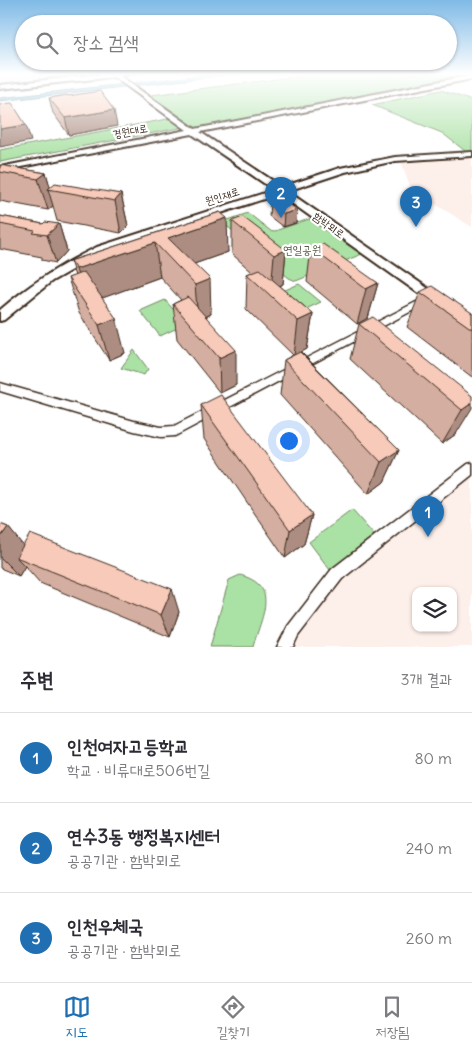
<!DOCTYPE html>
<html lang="ko">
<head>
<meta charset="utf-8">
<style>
	body { margin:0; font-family:Delius,"Poor Story",sans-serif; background:#f7f7f7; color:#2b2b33 }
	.controls { position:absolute; right:15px; bottom:15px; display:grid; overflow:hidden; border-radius:10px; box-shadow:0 1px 4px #0004 }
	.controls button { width:45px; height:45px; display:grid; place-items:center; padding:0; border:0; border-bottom:1px solid #e1e1e2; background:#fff; color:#2b2b33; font:25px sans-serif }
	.you { position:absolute; left:288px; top:440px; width:18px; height:18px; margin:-12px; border:4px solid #fff; border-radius:50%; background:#1a73e8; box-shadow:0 0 0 8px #1a73e833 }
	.badge { display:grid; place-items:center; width:32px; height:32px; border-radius:50%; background:#1f6fb2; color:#fff; font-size:16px; font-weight:700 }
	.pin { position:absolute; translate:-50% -41px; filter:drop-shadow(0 1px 2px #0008) }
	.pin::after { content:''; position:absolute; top:26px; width:18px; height:15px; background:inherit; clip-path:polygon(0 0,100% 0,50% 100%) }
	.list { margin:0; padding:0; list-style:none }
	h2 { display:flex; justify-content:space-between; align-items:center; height:65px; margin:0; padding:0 20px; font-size:21px }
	h2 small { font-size:16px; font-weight:400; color:#7c7c81 }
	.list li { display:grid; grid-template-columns:32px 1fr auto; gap:15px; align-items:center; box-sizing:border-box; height:90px; padding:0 20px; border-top:1px solid #e1e1e2 }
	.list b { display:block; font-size:19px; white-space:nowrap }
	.list p { margin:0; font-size:16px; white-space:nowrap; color:#7c7c81 }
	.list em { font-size:16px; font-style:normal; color:#7c7c81 }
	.icon { flex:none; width:28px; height:28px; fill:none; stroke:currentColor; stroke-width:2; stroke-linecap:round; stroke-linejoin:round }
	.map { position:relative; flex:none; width:472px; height:647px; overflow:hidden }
	.search { position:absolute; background:#fff; box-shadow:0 1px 4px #0004; left:15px; right:15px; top:15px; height:55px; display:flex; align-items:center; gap:12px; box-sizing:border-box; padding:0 18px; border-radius:28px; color:#7c7c81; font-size:19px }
	.sheet { height:335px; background:#fff }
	nav { display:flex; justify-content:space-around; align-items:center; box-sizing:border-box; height:70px; border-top:1px solid #e1e1e2; background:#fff; font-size:14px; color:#7c7c81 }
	nav a { display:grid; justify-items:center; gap:2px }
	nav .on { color:#1f6fb2 }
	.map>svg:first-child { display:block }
</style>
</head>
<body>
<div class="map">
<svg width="472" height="647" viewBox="0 0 472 647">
	<rect width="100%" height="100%" fill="#fff"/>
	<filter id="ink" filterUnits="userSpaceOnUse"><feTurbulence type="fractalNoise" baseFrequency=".02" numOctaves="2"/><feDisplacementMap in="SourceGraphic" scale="10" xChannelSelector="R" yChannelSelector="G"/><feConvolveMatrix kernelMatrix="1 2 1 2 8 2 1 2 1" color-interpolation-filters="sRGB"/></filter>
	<g filter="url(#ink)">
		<!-- built -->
		<g fill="#fdefea" fill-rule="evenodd">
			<path d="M0 73H149L0 89Z"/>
			<path d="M472 158V227L411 189 401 161Z"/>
			<path d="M472 468V647H285L337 574ZM416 591H453V628H416Z"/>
		</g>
		<!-- green -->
		<g fill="#aae1a4" stroke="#728661">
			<path d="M324 73H470L192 130 143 96Z"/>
			<path d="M441 90 472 101V154H469L442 133 372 105Z"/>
			<path d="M173 118 185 127 0 162V150Z"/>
			<path d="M248 213 272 232 309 219 362 254 296 281 289 278 222 222Z"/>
			<path d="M299 284 321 302 291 316 269 297Z"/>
			<path d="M165 300 186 324 160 336 140 311Z"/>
			<path d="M134 350 148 369 144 375 121 368Z"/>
			<path d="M352 510 374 535 330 570 309 542Z"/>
			<path d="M240 575C281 586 261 617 253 647H210L229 580Z"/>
		</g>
		<!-- water -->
		<path fill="#81c2e2" stroke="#658594" d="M221 73H246L0 101V98Z"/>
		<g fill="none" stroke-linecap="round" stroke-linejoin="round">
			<defs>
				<g id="street">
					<path d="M424 298 427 299 428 301 427 303 175 436 161 437 134 431 0 391V383L134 421 161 427 174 426Z"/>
					<path d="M472 463V475L342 579 298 636 293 647H277L288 626 332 569 468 464Z"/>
				</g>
				<path id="secondary" d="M110 73H135L120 76 195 129 472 75V79L200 132 282 187 340 168 395 157 472 152V156L395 161 345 172 287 191 439 296 441 299 439 302H431L279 194 105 251 52 281 4 320 0 321V310C30 284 62 264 97 247L274 190 192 134 0 171V167L187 130 114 77 0 89V85Z"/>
			</defs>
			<!-- street casing -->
			<use href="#street" stroke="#3b2a1e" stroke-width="3"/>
			<!-- secondary casing -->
			<use href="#secondary" stroke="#3b2a1e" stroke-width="4"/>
			<!-- street -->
			<use href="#street" fill="#fff" fill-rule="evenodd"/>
			<!-- secondary -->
			<use href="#secondary" fill="#fff" fill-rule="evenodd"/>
		</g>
		<!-- wall -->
		<g fill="#d4aea0" stroke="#3b2a1e">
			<path d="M68 96 117 126 69 135 53 113 49 98Z"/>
			<path d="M0 165 46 173 50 187 121 194 128 226 121 233 57 221 53 206 48 210 0 201Z"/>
			<path d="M270 203 297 210 296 223 283 227 269 216Z"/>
			<path d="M220 212 228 252 194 264 211 314 206 317 236 385 220 393 177 339 173 304 181 300 160 277 102 298 125 353 109 360 79 313 68 278 75 276 70 261Z"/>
			<path d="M0 216 43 224H59L67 251 56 263 42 260V257L0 249Z"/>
			<path d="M232 221 286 250 283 284 280 286 313 314 307 349 301 352 399 450 384 482 368 494 280 395 284 360 293 355 246 309 247 274 252 272 232 254Z"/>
			<path d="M311 248 378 283 368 318 357 324 307 282Z"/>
			<path d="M420 292 472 313V377L407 327Z"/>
			<path d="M359 324 472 396 456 434 442 444 350 359Z"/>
			<path d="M201 405 312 515 304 544 285 558 204 439Z"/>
			<path d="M0 524 8 527 23 546 179 612 170 637 40 583 25 566 19 576 0 568Z"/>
		</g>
		<!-- shaded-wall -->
		<g fill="#ad8d82" stroke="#3b2a1e">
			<path d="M114 110 117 126 69 135 65 118Z"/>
			<path d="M26 125 31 141 0 147V129Z"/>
			<path d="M46 173 51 190 48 189 53 206 48 210 38 179Z"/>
			<path d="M121 194 128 226 121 233 115 201Z"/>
			<path d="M297 210 296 223 283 227 284 214Z"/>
			<path d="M227 218 228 252 180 269 168 238Z"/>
			<path d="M59 224 67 251 56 263 47 235Z"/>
			<path d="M155 243 160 277 86 304 76 269Z"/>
			<path d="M286 250 283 284 271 290 274 255Z"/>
			<path d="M210 279 211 314 198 320 195 285Z"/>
			<path d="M378 283 368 318 357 324 366 289Z"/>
			<path d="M313 314 307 349 294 356 298 321Z"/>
			<path d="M116 318 125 353 109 360 99 325Z"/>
			<path d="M236 350V385L220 393 219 358Z"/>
			<path d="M472 403V408L456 434 442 444 462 410Z"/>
			<path d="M399 450 384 482 368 494 381 462Z"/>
			<path d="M312 515 304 544 285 558 290 530Z"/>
			<path d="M8 527 31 555 16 557 25 566 19 576 0 557V538Z"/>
			<path d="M172 589 179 612 170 637 161 615Z"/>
		</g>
		<!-- building -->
		<g fill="#f7caba" stroke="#3b2a1e">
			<path d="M100 91 114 110 65 118 49 98 67 95 68 96Z"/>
			<path d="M12 103 26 125 0 129V104Z"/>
			<path d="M0 165 46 173 38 179 0 172Z"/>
			<path d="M55 183 121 194 115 201 48 189Z"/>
			<path d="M283 199 297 210 284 214 270 203Z"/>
			<path d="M220 212 227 218 168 238 210 279 195 285 155 243 76 269 70 261Z"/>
			<path d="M0 216 43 224 45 222 59 224 47 235 33 233 35 231 0 224Z"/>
			<path d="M243 217 286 250 274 255 232 221Z"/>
			<path d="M323 244 378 283 366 289 311 248Z"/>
			<path d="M260 269 313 314 298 321 247 274Z"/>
			<path d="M84 272 116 318 99 325 68 278Z"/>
			<path d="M432 286 472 313V329L420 292Z"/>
			<path d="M188 297 236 350 219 358 173 304Z"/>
			<path d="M373 317 472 396V403L462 410 359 324Z"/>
			<path d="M300 352 399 450 381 462 284 360Z"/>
			<path d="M221 395 312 515 290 530 201 405Z"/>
			<path d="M0 524 8 527 0 538Z"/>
			<path d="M30 534 172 589 161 615 16 557Z"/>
		</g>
	</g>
	<!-- sky -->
	<linearGradient id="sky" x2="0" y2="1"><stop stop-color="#7fbae6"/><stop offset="0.45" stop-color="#fff"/><stop offset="1" stop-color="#fff" stop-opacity="0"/></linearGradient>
	<rect width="472" height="164" fill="url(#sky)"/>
	<g text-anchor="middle" stroke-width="4.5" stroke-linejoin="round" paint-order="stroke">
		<!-- far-street labels -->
		<g font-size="11" fill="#3b2a1e" stroke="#fff">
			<text transform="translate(130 131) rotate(-11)" y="4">경원대로</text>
			<text transform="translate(222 196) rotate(-18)" y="4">원인재로</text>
			<text transform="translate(329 225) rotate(36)" y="4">함박뫼로</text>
		</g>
		<!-- park labels -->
		<g font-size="12" fill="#575840" stroke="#fff">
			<text x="302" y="254">연일공원</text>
		</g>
	</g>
</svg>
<div class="controls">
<button><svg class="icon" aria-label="layers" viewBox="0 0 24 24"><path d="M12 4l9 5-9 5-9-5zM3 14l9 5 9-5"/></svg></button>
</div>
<div class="you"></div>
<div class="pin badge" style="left:428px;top:537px">1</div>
<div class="pin badge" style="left:281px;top:218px">2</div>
<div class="pin badge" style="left:416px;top:227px">3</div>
<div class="search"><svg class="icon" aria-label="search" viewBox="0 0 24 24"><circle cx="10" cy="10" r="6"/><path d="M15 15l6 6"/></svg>장소 검색</div>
</div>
<section class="sheet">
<h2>주변<small>3개 결과</small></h2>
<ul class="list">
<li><span class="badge">1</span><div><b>인천여자고등학교</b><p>학교 · 비류대로506번길</p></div><em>80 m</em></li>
<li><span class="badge">2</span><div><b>연수3동 행정복지센터</b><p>공공기관 · 함박뫼로</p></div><em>240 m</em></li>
<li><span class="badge">3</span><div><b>인천우체국</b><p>공공기관 · 함박뫼로</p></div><em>260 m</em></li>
</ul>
</section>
<nav>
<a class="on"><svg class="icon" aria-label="map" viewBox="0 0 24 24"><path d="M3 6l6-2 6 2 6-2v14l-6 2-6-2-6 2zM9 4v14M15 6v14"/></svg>지도</a>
<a><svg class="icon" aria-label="directions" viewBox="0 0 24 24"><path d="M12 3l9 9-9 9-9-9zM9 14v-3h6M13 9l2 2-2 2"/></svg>길찾기</a>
<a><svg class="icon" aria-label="saved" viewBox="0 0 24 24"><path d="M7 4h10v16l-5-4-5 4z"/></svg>저장됨</a>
</nav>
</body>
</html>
